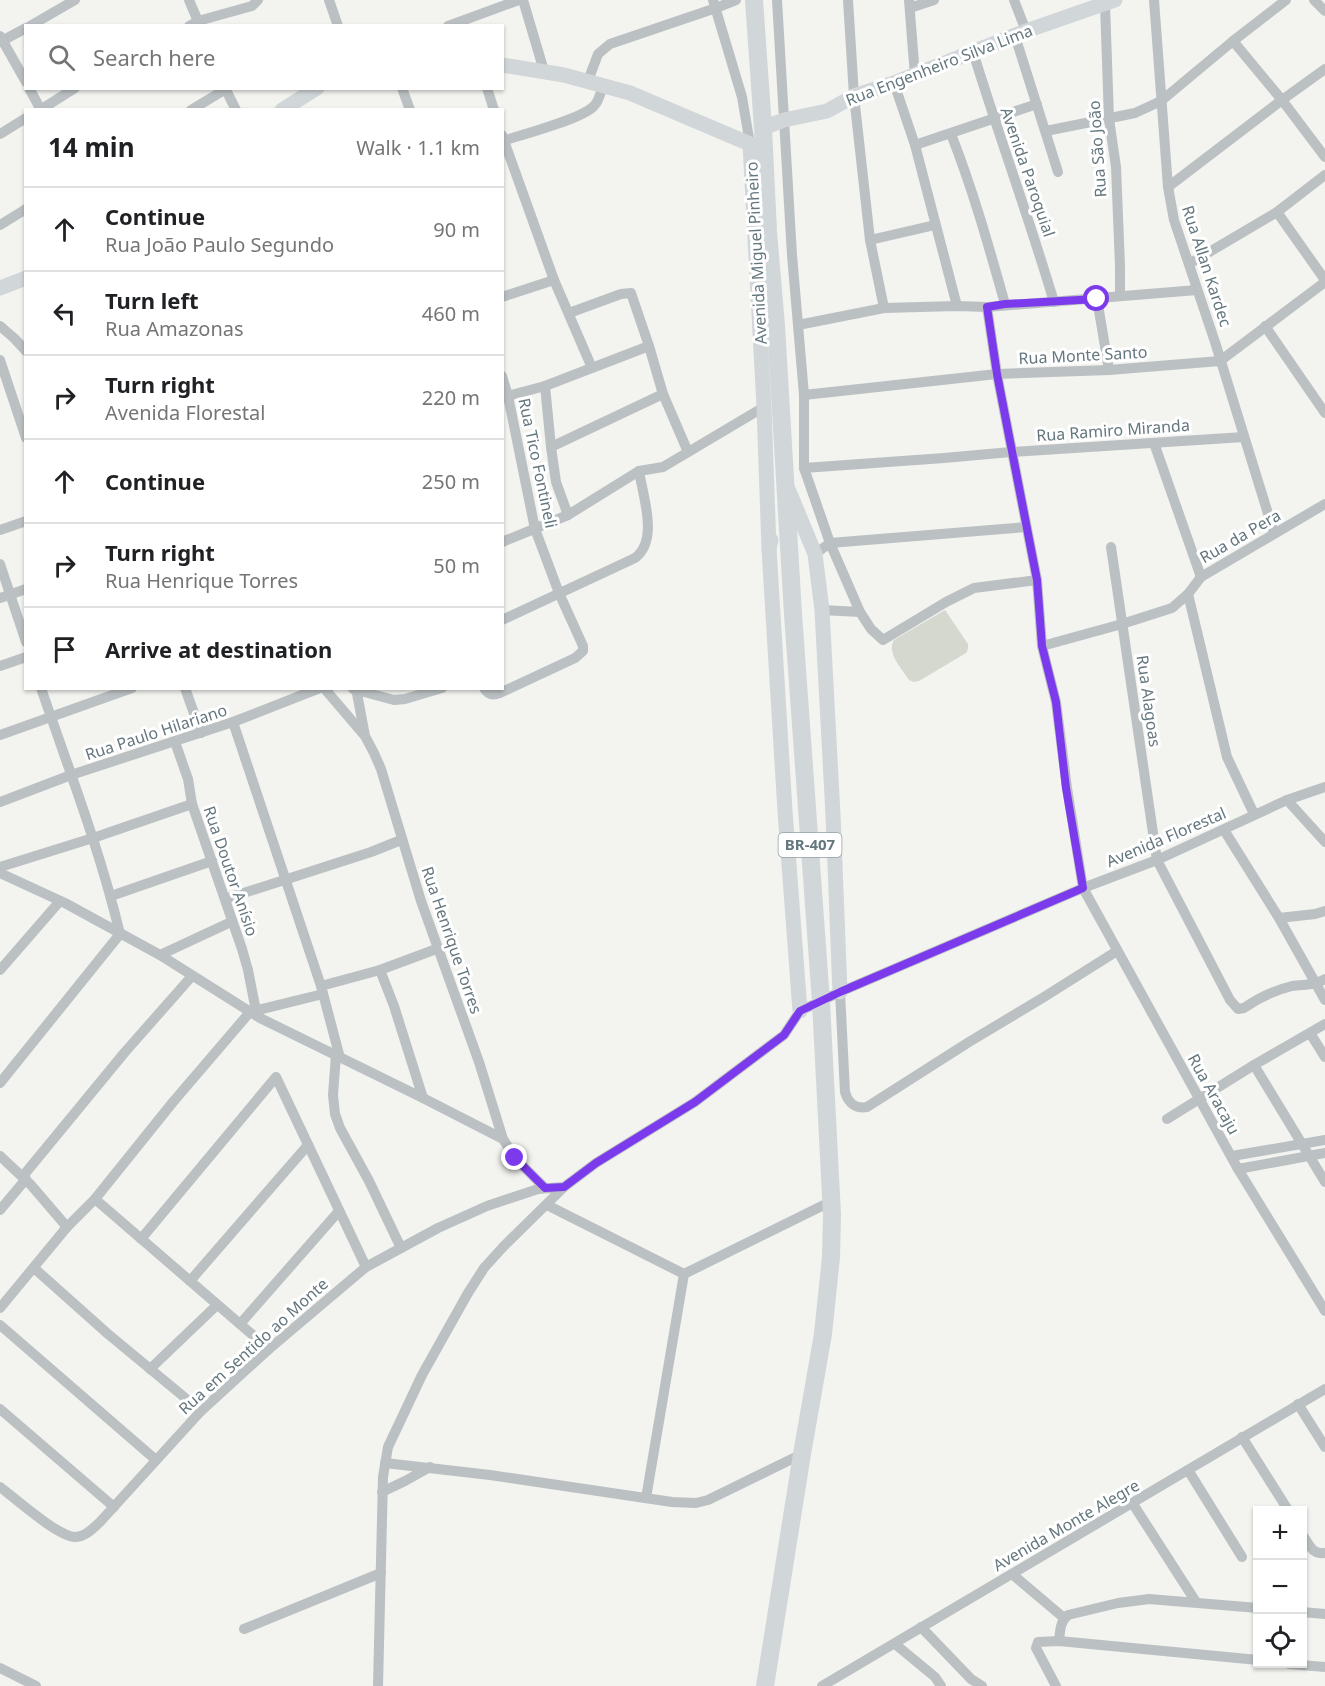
<!DOCTYPE html>
<html lang="en">
<head>
<meta charset="utf-8">
<style>
	body { margin:0; font-family:"Noto Sans",sans-serif; background:#f6f6f6; color:#202124 }
	.controls { position:absolute; right:18px; bottom:18px; display:grid; overflow:hidden; border-radius:0px; box-shadow:0 2px 4px #0004 }
	.controls button { width:54px; height:54px; display:grid; place-items:center; padding:0; border:0; border-bottom:2px solid #e0e0e0; background:#fff; color:#202124; font:30px sans-serif }
	.stop { position:absolute; width:18px; height:18px; margin:-14px; border:4px solid #7c3aed; border-radius:50%; background:#fff }
	.stop.end { background:#7c3aed; border-color:#fff; box-shadow:0 2px 6px #0008 }
	.list { margin:0; padding:0; list-style:none }
	h2 { display:flex; justify-content:space-between; align-items:center; height:78px; margin:0; padding:0 24px; font-size:26px }
	h2 small { font-size:20px; font-weight:400; color:#757577 }
	.list li { display:grid; grid-template-columns:39px 1fr auto; gap:18px; align-items:center; box-sizing:border-box; height:84px; padding:0 24px; border-top:2px solid #e0e0e0 }
	.list b { display:block; font-size:22px; white-space:nowrap }
	.list p { margin:0; font-size:20px; white-space:nowrap; color:#757577 }
	.list em { font-size:20px; font-style:normal; color:#757577 }
	.icon { flex:none; width:33px; height:33px; fill:none; stroke:currentColor; stroke-width:2; stroke-linecap:round; stroke-linejoin:round }
	.map { position:relative; flex:none; width:1325px; height:1686px; overflow:hidden }
	.search { position:absolute; background:#fff; box-shadow:0 2px 4px #0004; left:24px; top:24px; width:480px; height:66px; display:flex; align-items:center; gap:15px; box-sizing:border-box; padding:0 21px; border-radius:0px; color:#757577; font-size:22px }
	.panel { position:absolute; background:#fff; box-shadow:0 2px 4px #0004; left:24px; top:108px; width:480px; height:582px; border-radius:0px }
	.map>svg:first-child { display:block }
</style>
</head>
<body>
<div class="map">
<svg width="1325" height="1686" viewBox="0 0 1325 1686">
	<rect width="100%" height="100%" fill="#f3f3f0"/>
	<!-- green -->
	<path fill="#d4d8cf" d="M945 610 968 644V649L966 653 919 681 914 682 909 680C902 669 886 652 894 640Z"/>
	<g fill="none" stroke-linecap="round" stroke-linejoin="round">
		<!-- street -->
		<g stroke="#bbc0c2" stroke-width="10">
			<path d="M189 0 200 26"/>
			<path d="M329 0 338 26"/>
			<path d="M523 0 544 71"/>
			<path d="M713 0 742 97 750 144"/>
			<path d="M777 0 792 255 804 395V468L830 543 860 612 871 629 883 640 946 602 974 588 1037 580"/>
			<path d="M848 0 854 96 870 240 884 308"/>
			<path d="M909 0 915 76"/>
			<path d="M1014 0 1026 31"/>
			<path d="M1103 0 1105 4 1109 119 1116 167 1120 266V296"/>
			<path d="M1154 0 1168 187 1174 220 1215 342 1274 533"/>
			<path d="M1314 0 1325 11"/>
			<path d="M910 8 934 0"/>
			<path d="M30 26 75 0"/>
			<path d="M189 26 198 21 252 6 258 0"/>
			<path d="M448 26 519 0"/>
			<path d="M0 36 26 82"/>
			<path d="M1015 36 1058 172"/>
			<path d="M1233 41 1282 100 1325 157"/>
			<path d="M0 42 26 28"/>
			<path d="M973 52C999 136 1029 218 1054 302"/>
			<path d="M588 81 598 54 610 44 716 8 736 0"/>
			<path d="M894 83 915 145 957 306"/>
			<path d="M29 88 41 110"/>
			<path d="M225 88 236 110"/>
			<path d="M402 88 410 110"/>
			<path d="M487 88 494 110"/>
			<path d="M40 110 75 88"/>
			<path d="M191 110 226 89"/>
			<path d="M1046 131 1135 113 1161 101 1233 41 1286 0"/>
			<path d="M0 134 26 118"/>
			<path d="M951 134C973 190 989 247 1005 304"/>
			<path d="M502 135 554 280 592 368"/>
			<path d="M502 141C522 135 582 119 594 106 599 101 601 92 603 85"/>
			<path d="M915 145 1037 104"/>
			<path d="M1168 187 1282 100 1325 69"/>
			<path d="M1277 212 1325 280"/>
			<path d="M0 225 26 209"/>
			<path d="M870 240 935 225"/>
			<path d="M1189 264 1277 212 1325 175"/>
			<path d="M502 297 554 280"/>
			<path d="M1097 299 1109 370"/>
			<path d="M987 307 997 374 1037 580 1042 646 1056 702 1067 788 1083 888 1238 1169 1325 1311"/>
			<path d="M569 313 621 294 631 293 649 346 663 394 688 452"/>
			<path d="M798 325 884 308 957 306 987 307 1197 290"/>
			<path d="M0 326 14 338 26 351"/>
			<path d="M1265 326 1325 413"/>
			<path d="M0 360 26 438"/>
			<path d="M545 386 551 447 556 482 568 515"/>
			<path d="M804 395 997 374 1109 370 1220 361 1325 282"/>
			<path d="M508 396 545 386 649 346"/>
			<path d="M1154 443 1201 577"/>
			<path d="M551 447 663 394"/>
			<path d="M804 468 944 458 1011 452 1244 437"/>
			<path d="M0 530 26 521"/>
			<path d="M502 542 568 515 639 471 663 467 764 407"/>
			<path d="M1111 547 1157 860 1230 1000 1238 1009 1244 1008C1258 998 1276 990 1292 986 1305 984 1313 986 1325 979"/>
			<path d="M815 554 830 543 1026 527"/>
			<path d="M0 564 26 642"/>
			<path d="M1188 594 1227 757 1254 814"/>
			<path d="M0 598 26 589"/>
			<path d="M822 610 860 612"/>
			<path d="M502 620 635 558C659 540 643 497 639 471"/>
			<path d="M1042 646 1122 624 1172 608 1188 594 1201 577 1325 504"/>
			<path d="M0 666 26 657"/>
			<path d="M185 688 201 733"/>
			<path d="M324 688 365 736"/>
			<path d="M356 688 365 736 374 753 381 769 421 901 479 1062 503 1139 515 1158 545 1188"/>
			<path d="M484 688C488 695 493 696 500 693L575 658 583 651V646L559 593 535 529 508 396 502 376"/>
			<path d="M353 689 394 700 405 699 442 688"/>
			<path d="M233 722 321 986 340 1058"/>
			<path d="M0 735 132 688"/>
			<path d="M175 742 188 779 192 804 242 949 248 970 256 1011"/>
			<path d="M1287 800 1325 842"/>
			<path d="M0 802 71 775 233 722 320 688"/>
			<path d="M1224 830 1279 918 1325 1000"/>
			<path d="M0 867 93 838 192 804"/>
			<path d="M0 873 65 903 160 955 260 1018 423 1098 503 1139"/>
			<path d="M111 896 212 861"/>
			<path d="M225 899 371 852 401 840"/>
			<path d="M1279 918 1315 914 1325 911"/>
			<path d="M160 955 231 922"/>
			<path d="M0 970 60 901"/>
			<path d="M380 970 394 1006 423 1098"/>
			<path d="M321 986 380 970 439 948"/>
			<path d="M840 992 845 1092C848 1103 856 1109 867 1107L969 1042 1044 997 1117 951"/>
			<path d="M1310 1033 1325 1057"/>
			<path d="M336 1055 333 1095 335 1114 340 1128 369 1181 401 1248"/>
			<path d="M1254 1065 1325 1182"/>
			<path d="M0 1083 120 934C100 850 69 770 41 688"/>
			<path d="M1167 1119 1254 1065 1325 1024"/>
			<path d="M0 1156 31 1185 67 1227"/>
			<path d="M1232 1156 1325 1140"/>
			<path d="M1238 1169 1325 1153"/>
			<path d="M23 1176 125 1052 192 976"/>
			<path d="M95 1199 269 1349"/>
			<path d="M547 1205 684 1274"/>
			<path d="M0 1210 26 1179"/>
			<path d="M141 1239 276 1077 366 1267"/>
			<path d="M34 1268 108 1334 201 1411"/>
			<path d="M684 1274 832 1201"/>
			<path d="M190 1281 308 1145"/>
			<path d="M0 1308 67 1227 95 1199 173 1102 250 1012 323 994"/>
			<path d="M240 1324 339 1211"/>
			<path d="M0 1325 156 1460"/>
			<path d="M150 1369 217 1305"/>
			<path d="M1298 1404 1325 1447"/>
			<path d="M0 1409 114 1507"/>
			<path d="M1242 1437 1288 1510"/>
			<path d="M385 1463 490 1475 672 1502 696 1503 708 1500 802 1454"/>
			<path d="M1188 1470 1242 1557"/>
			<path d="M0 1487C16 1499 57 1536 75 1537 85 1537 92 1529 99 1523L201 1411 269 1349 366 1267 438 1228 487 1206 538 1189 564 1187"/>
			<path d="M382 1492 405 1481 430 1467"/>
			<path d="M646 1498 684 1274"/>
			<path d="M1133 1504 1196 1602"/>
			<path d="M1302 1534C1309 1544 1312 1555 1325 1553"/>
			<path d="M1012 1574 1064 1618"/>
			<path d="M1302 1612 1325 1614"/>
			<path d="M921 1627 971 1679 982 1686"/>
			<path d="M244 1629 381 1573"/>
			<path d="M1059 1641C1060 1632 1060 1621 1068 1615L1118 1603 1149 1599 1258 1608"/>
			<path d="M895 1644 935 1677 941 1686"/>
			<path d="M1289 1664 1325 1667"/>
			<path d="M0 1668 36 1686"/>
			<path d="M378 1686 383 1477 388 1447 422 1375 468 1293 484 1268 503 1247 564 1187 596 1163 695 1102 784 1035 800 1011 840 992 1083 888 1157 860 1287 800 1325 787"/>
			<path d="M822 1686 1325 1389"/>
			<path d="M1056 1686 1036 1648 1038 1642 1059 1641 1258 1660"/>
		</g>
		<!-- secondary -->
		<g stroke="#d1d6d9" stroke-width="15">
			<path d="M502 65 564 75 630 93 750 144 764 407 769 549"/>
			<path d="M282 110 317 88"/>
			<path d="M763 128 784 120 827 111 854 96 894 83 1026 31 1115 0"/>
			<path d="M0 288 26 278"/>
			<path d="M789 491 815 554 822 610 833 815 840 992"/>
			<path d="M771 540 769 549 785 811 800 1011"/>
		</g>
		<!-- highway -->
		<path stroke="#d1d6d9" stroke-width="18" d="M754 0 763 128 768 232 776 326 793 614 821 1002 832 1215 831 1257 823 1334 802 1454 765 1686"/>
	</g>
	<g fill="none" stroke-linecap="round" stroke-linejoin="round">
		<!-- route -->
		<path stroke="#7c3aed" stroke-width="8" d="M515 1158 545 1188 564 1187 596 1163 695 1102 784 1035 800 1011 840 992 1083 888 1066 788 1056 702 1042 646 1037 580 997 374 987 307 1005 304 1097 299"/>
	</g>
	<g text-anchor="middle" stroke-width="6" stroke-linejoin="round" paint-order="stroke">
		<!-- shield labels -->
		<rect fill="#fff" stroke="#93a0a5" stroke-width="1.5" x="778.5" y="833" width="63" height="24" rx="4.5"/>
		<g font-size="15" font-weight="bold" fill="#65777e">
			<text x="810" y="850">BR-407</text>
		</g>
		<!-- street labels -->
		<g font-size="16" fill="#65777e" stroke="#fff">
			<text transform="translate(939 65) rotate(-21)" y="6">Rua Engenheiro Silva Lima</text>
			<text transform="translate(1097 149) rotate(-94)" y="6">Rua São João</text>
			<text transform="translate(1028 172) rotate(71)" y="6">Avenida Paroquial</text>
			<text transform="translate(756 253) rotate(-93)" y="6">Avenida Miguel Pinheiro</text>
			<text transform="translate(1207 266) rotate(72)" y="6">Rua Allan Kardec</text>
			<text transform="translate(1083 355) rotate(-3)" y="6">Rua Monte Santo</text>
			<text transform="translate(1113 430) rotate(-4)" y="6">Rua Ramiro Miranda</text>
			<text transform="translate(538 463) rotate(78)" y="6">Rua Tico Fontineli</text>
			<text transform="translate(1240 536) rotate(-30)" y="6">Rua da Pera</text>
			<text transform="translate(1149 701) rotate(82)" y="6">Rua Alagoas</text>
			<text transform="translate(156 732) rotate(-18)" y="6">Rua Paulo Hilariano</text>
			<text transform="translate(1166 837) rotate(-23)" y="6">Avenida Florestal</text>
			<text transform="translate(231 871) rotate(71)" y="6">Rua Doutor Anísio</text>
			<text transform="translate(452 940) rotate(71)" y="6">Rua Henrique Torres</text>
			<text transform="translate(1214 1094) rotate(61)" y="6">Rua Aracaju</text>
			<text transform="translate(253 1346) rotate(-42)" y="6">Rua em Sentido ao Monte</text>
			<text transform="translate(1066 1525) rotate(-30)" y="6">Avenida Monte Alegre</text>
		</g>
	</g>
</svg>
<div class="controls">
<button>+</button>
<button>−</button>
<button><svg class="icon" aria-label="locate" viewBox="0 0 24 24"><circle cx="12" cy="12" r="6"/><path d="M12 2v4M12 18v4M2 12h4M18 12h4"/></svg></button>
</div>
<div class="stop" style="left:1097px;top:299px"></div>
<div class="stop end" style="left:515px;top:1158px"></div>
<div class="search"><svg class="icon" aria-label="search" viewBox="0 0 24 24"><circle cx="10" cy="10" r="6"/><path d="M15 15l6 6"/></svg>Search here</div>
<section class="panel">
<h2>14 min<small>Walk · 1.1 km</small></h2>
<ul class="list">
<li><svg class="icon" aria-label="ahead" viewBox="0 0 24 24"><path d="M12 20V5M6 11l6-6 6 6"/></svg><div><b>Continue</b><p>Rua João Paulo Segundo</p></div><em>90 m</em></li>
<li><svg class="icon" aria-label="left" viewBox="0 0 24 24"><path d="M17 20v-9H6M10 6l-5 5 5 5"/></svg><div><b>Turn left</b><p>Rua Amazonas</p></div><em>460 m</em></li>
<li><svg class="icon" aria-label="right" viewBox="0 0 24 24"><path d="M7 20v-9h11M14 6l5 5-5 5"/></svg><div><b>Turn right</b><p>Avenida Florestal</p></div><em>220 m</em></li>
<li><svg class="icon" aria-label="ahead" viewBox="0 0 24 24"><path d="M12 20V5M6 11l6-6 6 6"/></svg><div><b>Continue</b></div><em>250 m</em></li>
<li><svg class="icon" aria-label="right" viewBox="0 0 24 24"><path d="M7 20v-9h11M14 6l5 5-5 5"/></svg><div><b>Turn right</b><p>Rua Henrique Torres</p></div><em>50 m</em></li>
<li><svg class="icon" aria-label="arrive" viewBox="0 0 24 24"><path d="M6 21V4h12l-3 4 3 4H6"/></svg><div><b>Arrive at destination</b></div></li>
</ul>
</section>
</div>
</body>
</html>
